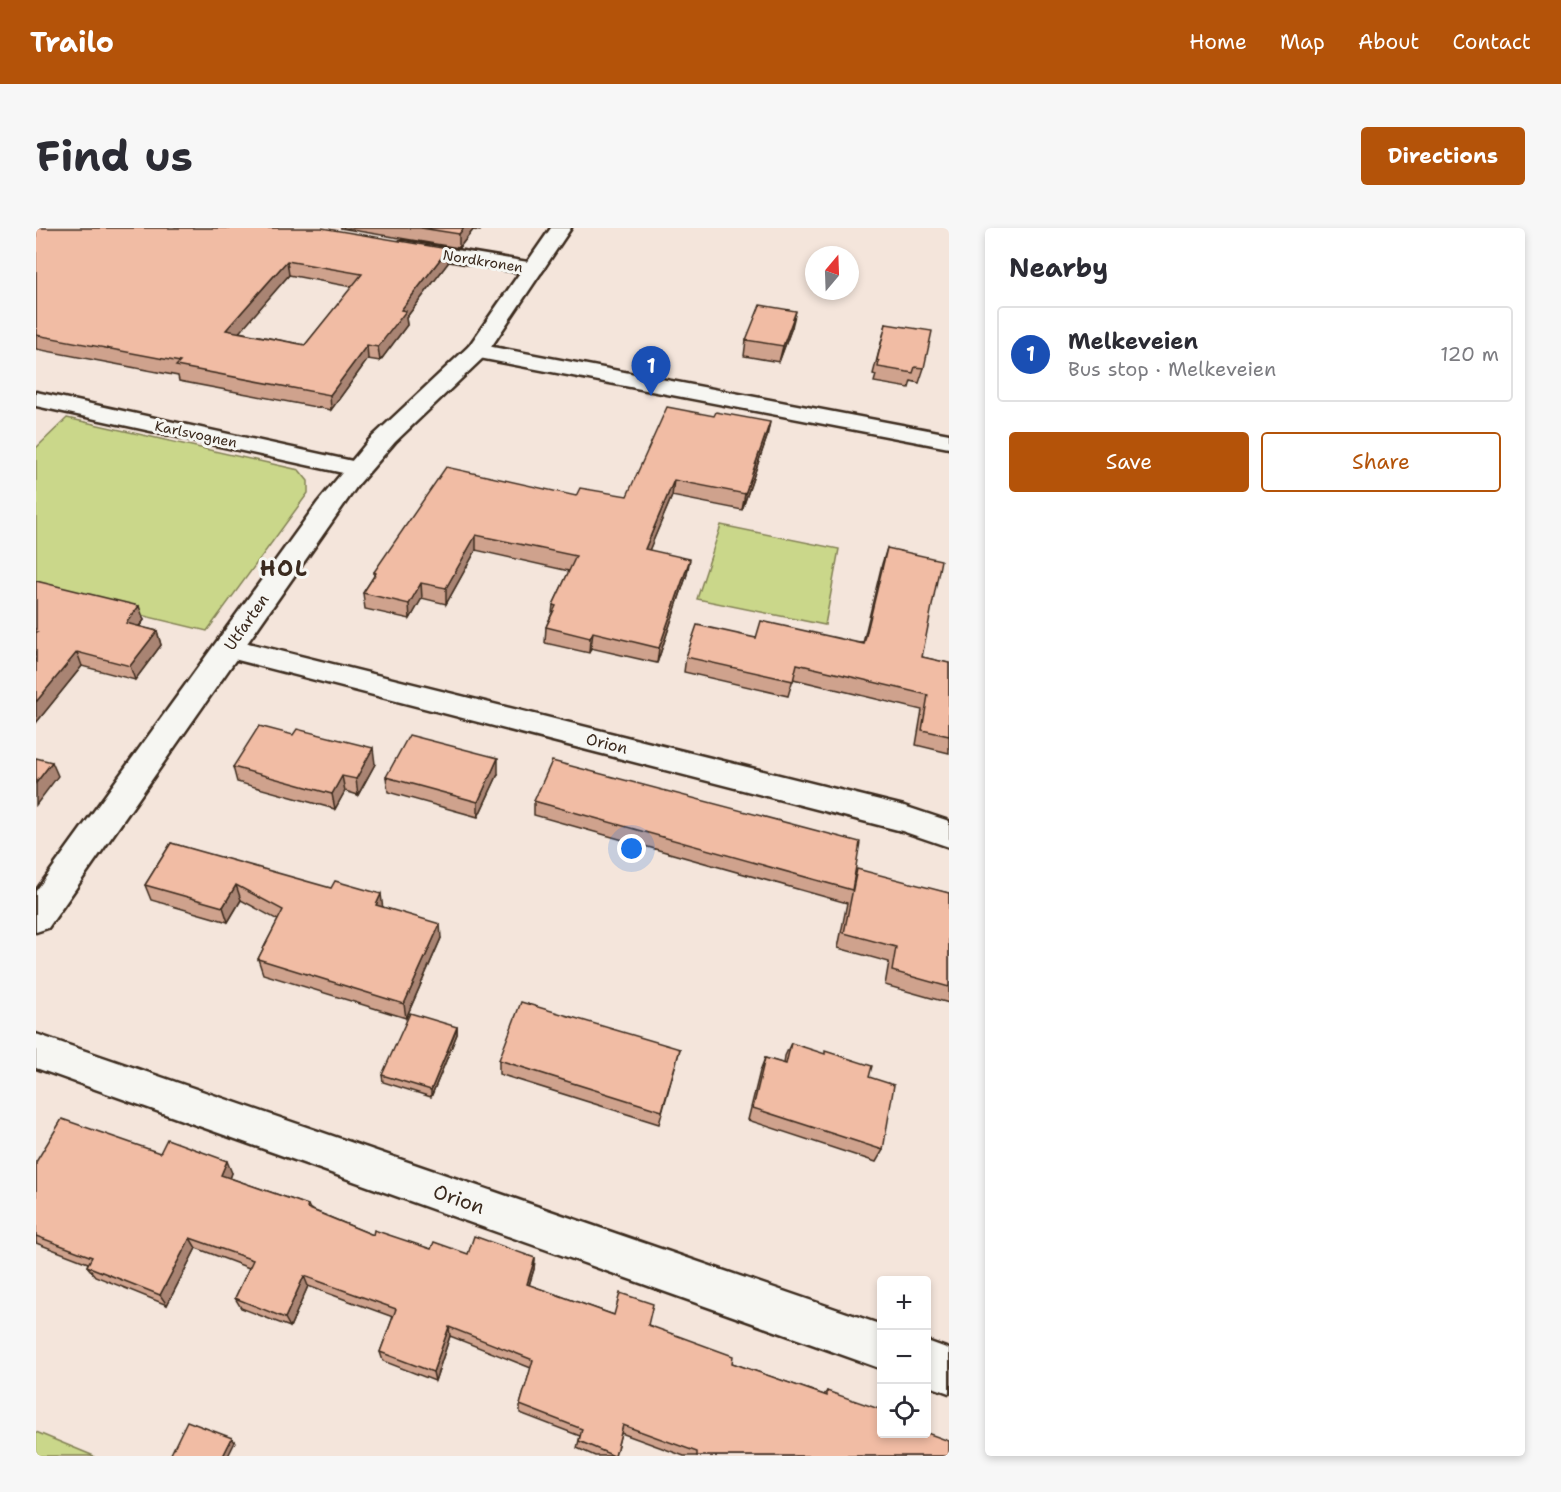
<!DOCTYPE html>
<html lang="en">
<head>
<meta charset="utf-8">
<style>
	body { margin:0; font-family:"Shantell Sans",sans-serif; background:#f7f7f7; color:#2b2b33 }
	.controls { position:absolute; right:18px; bottom:18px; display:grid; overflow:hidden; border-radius:6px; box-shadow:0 3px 9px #0003 }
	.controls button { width:54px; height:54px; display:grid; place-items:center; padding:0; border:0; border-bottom:2px solid #e1e1e2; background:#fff; color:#2b2b33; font:30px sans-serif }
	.compass { position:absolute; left:769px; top:18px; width:54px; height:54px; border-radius:50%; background:#fff; box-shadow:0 3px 9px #0003; rotate:19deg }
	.you { position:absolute; left:596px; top:621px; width:21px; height:21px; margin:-15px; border:4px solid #fff; border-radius:50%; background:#1a73e8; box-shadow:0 0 0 9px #1a73e833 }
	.badge { display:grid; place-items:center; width:39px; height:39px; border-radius:50%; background:#b45309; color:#fff; font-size:20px; font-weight:700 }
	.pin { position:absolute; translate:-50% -50px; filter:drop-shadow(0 2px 3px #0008) }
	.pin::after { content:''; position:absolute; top:32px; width:21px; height:18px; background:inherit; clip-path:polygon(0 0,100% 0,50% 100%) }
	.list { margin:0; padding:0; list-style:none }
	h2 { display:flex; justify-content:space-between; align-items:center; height:78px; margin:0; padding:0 24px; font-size:26px }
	h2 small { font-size:20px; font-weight:400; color:#7c7c81 }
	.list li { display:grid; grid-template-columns:39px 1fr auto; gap:18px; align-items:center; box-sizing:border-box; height:96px; margin:0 12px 12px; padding:0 12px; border:2px solid #e1e1e2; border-radius:6px }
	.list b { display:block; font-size:22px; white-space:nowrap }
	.list p { margin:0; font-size:20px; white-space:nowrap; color:#7c7c81 }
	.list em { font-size:20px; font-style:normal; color:#7c7c81 }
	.actions { display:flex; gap:12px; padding:18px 24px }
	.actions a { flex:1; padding:14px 0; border:2px solid #b45309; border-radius:6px; text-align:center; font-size:21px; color:#b45309 }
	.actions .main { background:#b45309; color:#fff }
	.icon { flex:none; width:33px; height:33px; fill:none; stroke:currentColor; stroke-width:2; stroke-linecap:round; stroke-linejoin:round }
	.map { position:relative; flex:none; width:913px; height:1228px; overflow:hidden; border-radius:6px }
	header { display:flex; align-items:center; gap:36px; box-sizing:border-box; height:84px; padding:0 30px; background:#b45309; color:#fff }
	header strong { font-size:28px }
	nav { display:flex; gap:33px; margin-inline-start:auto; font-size:21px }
	.intro { display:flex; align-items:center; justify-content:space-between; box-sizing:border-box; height:144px; padding:0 36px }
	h1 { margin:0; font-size:42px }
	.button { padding:15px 27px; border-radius:6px; background:#b45309; color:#fff; font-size:21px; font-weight:700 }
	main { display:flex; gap:36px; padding:0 36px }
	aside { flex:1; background:#fff; border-radius:6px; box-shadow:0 3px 9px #0003 }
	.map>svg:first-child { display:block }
</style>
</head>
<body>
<header>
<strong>Trailo</strong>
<nav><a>Home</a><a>Map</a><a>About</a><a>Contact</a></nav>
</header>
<div class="intro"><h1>Find us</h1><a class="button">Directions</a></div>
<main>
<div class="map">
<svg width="913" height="1228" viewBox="0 0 913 1228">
	<rect width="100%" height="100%" fill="#f4e5db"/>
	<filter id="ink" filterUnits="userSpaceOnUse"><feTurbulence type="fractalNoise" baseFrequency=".0167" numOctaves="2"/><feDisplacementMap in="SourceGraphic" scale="12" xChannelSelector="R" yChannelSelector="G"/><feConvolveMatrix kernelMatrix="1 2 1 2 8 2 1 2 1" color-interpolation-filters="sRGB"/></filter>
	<g filter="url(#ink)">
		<!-- green -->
		<g fill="#cad78a" stroke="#828054" stroke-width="1.5">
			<path d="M31 190 263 242 272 253V265L171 403 0 362V220Z"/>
			<path d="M685 297 803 321 789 397 661 371Z"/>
			<path d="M0 1204 58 1228H0Z"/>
		</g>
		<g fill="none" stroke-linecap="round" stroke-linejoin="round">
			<defs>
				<g id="minor">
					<path d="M367 13 498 35 505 37 508 41 505 45 498 47 360 23 357 19 360 15Z"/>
					<path d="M441 116 913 206V220L433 128 430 123 433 118Z"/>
					<path d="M0 164 321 234 330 236 333 241 330 246 321 248 0 178Z"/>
					<path d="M192 410 868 578 913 593V619L866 603 182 427 178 420 182 413Z"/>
					<path d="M0 806 846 1097V1141L0 840Z"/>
					<path d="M891 1113 913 1121V1165L891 1157Z"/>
				</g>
				<path id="secondary" d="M515 0H535L449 128 359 214 321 258 12 700 0 704V663L282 274 333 212 433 118Z"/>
			</defs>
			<!-- minor casing -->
			<use href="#minor" stroke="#3b2a1e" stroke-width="5"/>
			<!-- secondary casing -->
			<use href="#secondary" stroke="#3b2a1e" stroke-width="5"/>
			<!-- minor -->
			<use href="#minor" fill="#f6f6f2" fill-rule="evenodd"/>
			<!-- secondary -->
			<use href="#secondary" fill="#f6f6f2" fill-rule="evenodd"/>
		</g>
		<!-- wall -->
		<g fill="#cfa28d" stroke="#3b2a1e" stroke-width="1.5" fill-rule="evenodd">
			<path d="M0 0 412 35 370 90 371 97 344 133 332 131 295 182 143 153 142 148 0 121ZM253 47 316 59 269 117 203 104Z"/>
			<path d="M304 0H446L444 3 437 2 423 20Z"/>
			<path d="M850 96 888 140 883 155 875 153 873 160 838 154 840 147 837 146Z"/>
			<path d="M756 99 743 134 708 128 710 112Z"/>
			<path d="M731 209 706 282 636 268 613 322 651 346 621 435 555 420 553 425 509 415 510 399 516 385 517 377 533 343 440 322 410 376 386 370 374 391 329 381 327 365 338 348V344L540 268H591Z"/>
			<path d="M851 320 886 429 913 435V525L880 517 886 482 757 451 752 468 648 444 650 429 720 410 827 415 846 336Z"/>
			<path d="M0 353 108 392 103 399 121 403 125 417 99 452 46 438 0 495Z"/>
			<path d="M339 536 322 567 309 563 299 581 201 554 197 539Z"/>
			<path d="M462 546 442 589 352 564 350 549Z"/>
			<path d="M498 573 913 665V775L849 757 853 734 802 720 811 675 498 587Z"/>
			<path d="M135 615 347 679 405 710 370 790 227 746 222 731 242 692 205 672 192 694 115 672 109 657Z"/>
			<path d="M421 799V806L395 869 347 854 346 847Z"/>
			<path d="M755 815 833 849 847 922 840 934 712 892 724 843 729 830 748 836 749 828Z"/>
			<path d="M644 821 623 896 463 846V832Z"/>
			<path d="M124 925 196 945 194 950 272 977 274 981 337 1007 395 1021 432 1026 499 1030 498 1041 493 1057 578 1087 612 1097 696 1135 788 1167 791 1163 846 1206 913 1228H648L585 1205 579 1228H559L541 1220 544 1208 484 1185V1177L495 1140 414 1108 399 1153 347 1133 344 1124 357 1089 272 1058 254 1099 205 1080 199 1070 213 1040 160 1020 131 1077 59 1048 51 1038 52 1035 0 1015V934Z"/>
		</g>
		<!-- shaded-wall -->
		<g fill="#a98473" stroke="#3b2a1e" stroke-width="1.5">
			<path d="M428 0H437V2L423 20V6Z"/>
			<path d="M412 21V35L370 90 371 97 344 133 342 119 365 82Z"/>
			<path d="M251 33 253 47 193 116 190 102Z"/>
			<path d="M760 83 756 99 743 134 747 118Z"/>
			<path d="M331 117 332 131 295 182 294 167Z"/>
			<path d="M734 194 731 209 706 282 709 266Z"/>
			<path d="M638 252 636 268 607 337 609 321Z"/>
			<path d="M440 307V322L410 376V360Z"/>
			<path d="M654 331 651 346 621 435 623 420Z"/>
			<path d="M385 355 386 370 374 391 373 376Z"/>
			<path d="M103 378 108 392 94 409 90 395Z"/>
			<path d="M121 403 125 417 99 452 94 438Z"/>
			<path d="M557 404 555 420 553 425 554 410Z"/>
			<path d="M41 424 46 438 0 495V474Z"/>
			<path d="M337 520 339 536 322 567 320 551Z"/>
			<path d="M462 530V546L442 589V574Z"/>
			<path d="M16 534 22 548 0 577V555Z"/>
			<path d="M306 548 309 563 299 581 296 566Z"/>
			<path d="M200 657 205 672 192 694 187 679Z"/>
			<path d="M345 666 347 681 340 677Z"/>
			<path d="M404 696 405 710 370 790 368 776Z"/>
			<path d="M421 799V806L395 869V862Z"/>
			<path d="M191 933 196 945 191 959 185 947Z"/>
			<path d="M154 1010 160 1020 131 1077 124 1067Z"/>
			<path d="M499 1030 498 1041 490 1067 491 1056Z"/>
			<path d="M268 1048 272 1058 254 1099 249 1090Z"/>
			<path d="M413 1099 414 1108 399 1153 397 1144Z"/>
			<path d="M196 1210 199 1214 192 1228H187Z"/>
		</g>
		<!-- building -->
		<g fill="#f1bca4" stroke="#3b2a1e" stroke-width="1.5" fill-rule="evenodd">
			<path d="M0 0H286L412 21 365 82 370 83 342 119 331 117 294 167 140 138 144 134 0 107ZM251 33 326 46 269 117 190 102Z"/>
			<path d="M385 0H428L423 6Z"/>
			<path d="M724 77 760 83 747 118 710 112Z"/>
			<path d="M850 96 896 103 888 140 879 139 877 145 842 139 843 133 841 132Z"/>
			<path d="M631 179 678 188 680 184 734 194 709 266 638 252 609 321 654 331 623 420 557 404 554 410 510 399 520 378 517 377 540 328 440 307 410 360 385 355 373 376 327 365 340 345 338 344 410 239 540 268 544 260 591 268Z"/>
			<path d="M851 320 905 332 886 429 913 435V508L886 502 892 467 761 436 757 453 650 429 661 397 720 410 725 393 828 416Z"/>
			<path d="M0 353 103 378 90 395 121 403 94 438 41 424 0 474V405L1 404H0Z"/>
			<path d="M223 498 257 507 261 501 337 520 320 551 306 548 296 566 197 539Z"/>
			<path d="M373 507 462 530 442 574 350 549Z"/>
			<path d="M0 530 16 534 0 555Z"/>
			<path d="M516 533 824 614 816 662 498 573Z"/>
			<path d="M135 615 295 660 299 653 345 666 340 677 404 696 368 776 222 731 247 682 200 657 187 679 109 657Z"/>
			<path d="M821 641 913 665V759L856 743 860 719 808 705Z"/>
			<path d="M485 774 644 821 626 883 463 832Z"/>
			<path d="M374 785 421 799 395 862 346 847Z"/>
			<path d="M755 815 789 826V823L836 838 833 849 858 857 847 922 717 880 729 830 750 836Z"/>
			<path d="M26 891 124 925 131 911 191 933 185 947 272 977 271 980 337 1007 338 1002 395 1021 398 1014 432 1026 438 1008 499 1030 491 1056 578 1087 584 1065 617 1076 612 1097 697 1128 696 1135 791 1168V1163L846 1182V1206L891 1205 913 1213V1228H661V1224L587 1197 579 1228H578L543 1213 546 1201 484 1177 497 1132 413 1099 397 1144 344 1124 360 1081 268 1048 249 1090 199 1070 217 1032 154 1010 124 1067 51 1038 56 1029 0 1008V934Z"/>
			<path d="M151 1193 196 1210 187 1228H134Z"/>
		</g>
	</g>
	<g text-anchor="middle" stroke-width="6" stroke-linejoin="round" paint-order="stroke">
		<!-- far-street labels -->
		<g font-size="14" fill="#3b2a1e" stroke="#f6f6f2">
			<text transform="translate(447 33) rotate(9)" y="5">Nordkronen</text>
			<text transform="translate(160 206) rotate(12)" y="5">Karlsvognen</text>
		</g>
		<!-- street labels -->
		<g font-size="16" fill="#3b2a1e" stroke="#f6f6f2">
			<text transform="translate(210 394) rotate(-55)" y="6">Utfarten</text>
			<text transform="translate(571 515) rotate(14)" y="6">Orion</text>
		</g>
		<!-- near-street labels -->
		<g font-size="20" fill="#3b2a1e" stroke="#f6f6f2">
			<text transform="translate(423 971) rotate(19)" y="7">Orion</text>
		</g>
		<!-- district labels -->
		<g font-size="22" font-weight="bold" letter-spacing="1.5" fill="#3b2a1e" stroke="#f6f6f2">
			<text x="248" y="348">HOL</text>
		</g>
	</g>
</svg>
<div class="controls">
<button>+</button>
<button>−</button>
<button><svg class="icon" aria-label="locate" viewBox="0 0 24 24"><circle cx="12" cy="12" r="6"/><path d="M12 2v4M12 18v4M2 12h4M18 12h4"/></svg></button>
</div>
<svg class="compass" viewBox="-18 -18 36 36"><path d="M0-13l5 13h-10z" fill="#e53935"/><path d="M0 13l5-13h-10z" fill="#7c7c81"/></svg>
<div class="you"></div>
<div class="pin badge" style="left:615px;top:168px;background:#1a4fb4">1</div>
</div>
<aside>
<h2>Nearby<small></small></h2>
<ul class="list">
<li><span class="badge" style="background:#1a4fb4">1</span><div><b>Melkeveien</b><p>Bus stop · Melkeveien</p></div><em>120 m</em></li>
</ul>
<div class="actions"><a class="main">Save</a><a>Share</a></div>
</aside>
</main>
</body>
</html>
